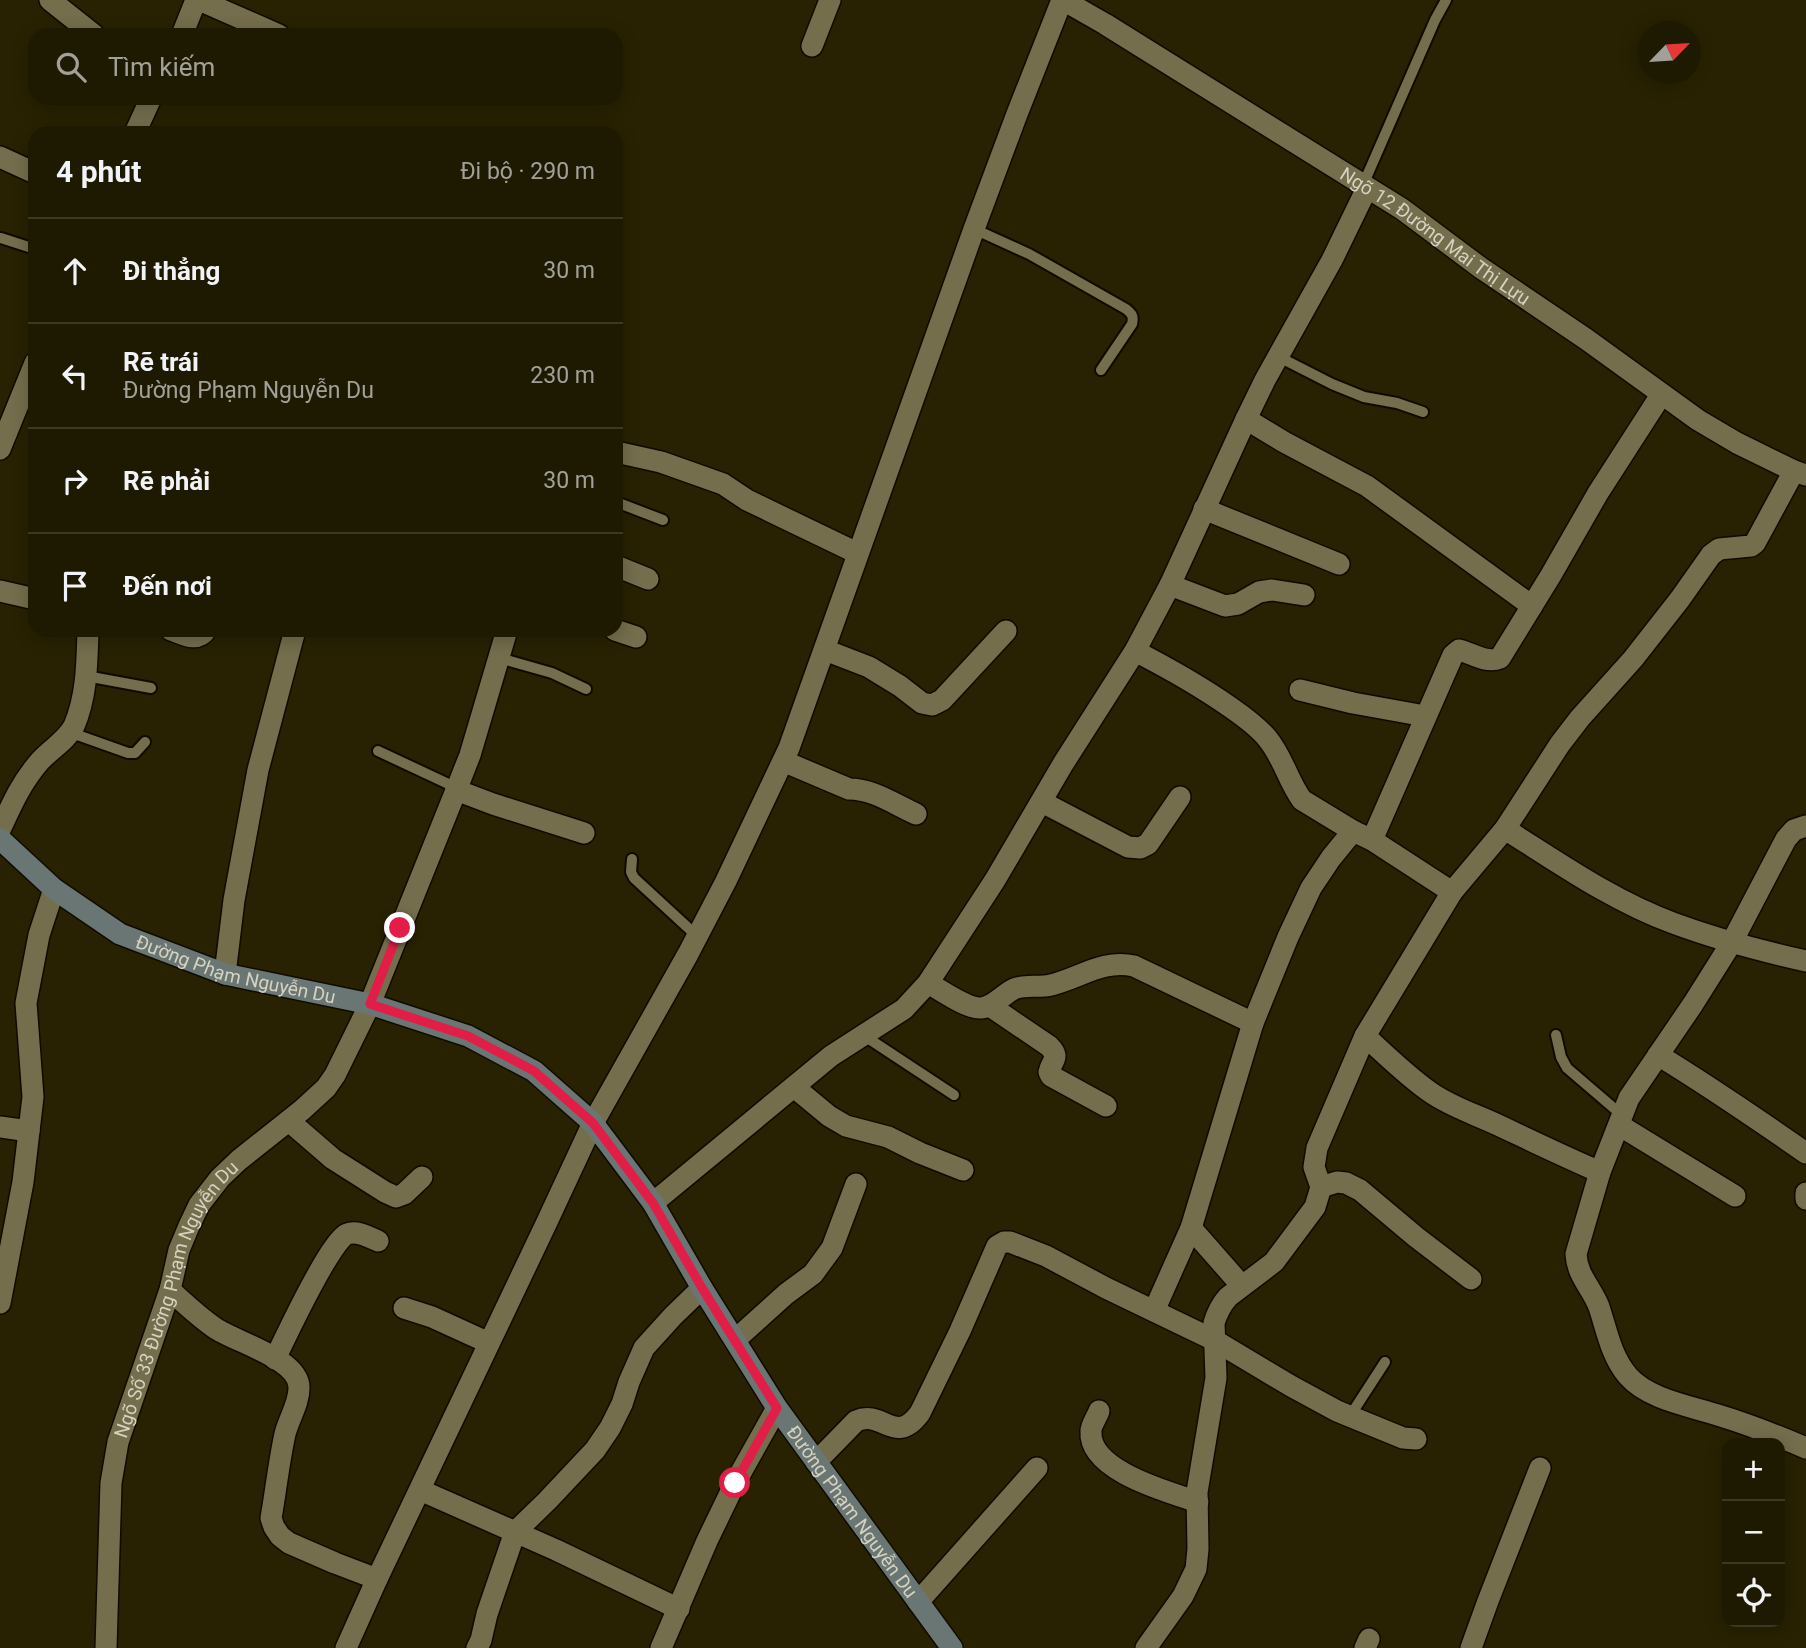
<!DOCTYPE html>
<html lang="vi">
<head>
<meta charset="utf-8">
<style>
	body { margin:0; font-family:Roboto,sans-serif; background:#2b2711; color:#f1f3f6 }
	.controls { position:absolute; right:21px; bottom:21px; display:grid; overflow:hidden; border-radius:14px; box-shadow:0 4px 18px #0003 }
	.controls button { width:63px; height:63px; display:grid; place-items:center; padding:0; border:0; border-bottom:2px solid #3c3824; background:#1e1a02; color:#f1f3f6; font:35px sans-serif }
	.compass { position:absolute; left:1638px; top:21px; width:63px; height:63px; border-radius:50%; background:#1e1a02; box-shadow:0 4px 18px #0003; rotate:65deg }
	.stop { position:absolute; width:21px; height:21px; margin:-16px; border:5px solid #e11d48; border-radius:50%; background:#fff }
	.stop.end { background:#e11d48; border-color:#fff; box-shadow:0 2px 7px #0008 }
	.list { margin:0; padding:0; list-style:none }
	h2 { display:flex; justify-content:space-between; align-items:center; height:91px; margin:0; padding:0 28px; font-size:30px }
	h2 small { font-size:23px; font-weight:400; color:#a1a199 }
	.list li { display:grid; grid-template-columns:46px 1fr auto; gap:21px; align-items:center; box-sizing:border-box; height:105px; padding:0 28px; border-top:2px solid #3c3824 }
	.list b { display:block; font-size:26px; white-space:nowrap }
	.list p { margin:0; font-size:23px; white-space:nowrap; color:#a1a199 }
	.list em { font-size:23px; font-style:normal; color:#a1a199 }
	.icon { flex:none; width:38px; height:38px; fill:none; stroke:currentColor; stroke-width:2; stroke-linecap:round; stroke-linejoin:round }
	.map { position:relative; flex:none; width:1806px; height:1648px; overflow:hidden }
	.search { position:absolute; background:#1e1a02; box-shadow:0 4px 18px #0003; left:28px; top:28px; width:595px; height:77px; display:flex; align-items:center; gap:18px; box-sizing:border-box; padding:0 24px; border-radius:21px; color:#a1a199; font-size:26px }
	.panel { position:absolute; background:#1e1a02; box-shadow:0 4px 18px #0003; left:28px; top:126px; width:595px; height:511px; border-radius:21px }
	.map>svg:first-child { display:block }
</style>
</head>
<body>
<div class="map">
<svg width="1806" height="1648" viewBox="0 0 1806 1648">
	<rect width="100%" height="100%" fill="#282202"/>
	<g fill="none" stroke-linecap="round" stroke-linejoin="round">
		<defs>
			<g id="service">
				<path d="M1363 185 1435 20 1446 0"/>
				<path d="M974 229 1029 254 1126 309C1132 314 1134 316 1132 324L1101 370"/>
				<path d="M1 238 35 249"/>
				<path d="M1279 357 1332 384 1364 397 1397 403 1423 412"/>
				<path d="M616 502 663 520"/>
				<path d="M499 658 552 673 586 689"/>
				<path d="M86 676 151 688"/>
				<path d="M69 732 128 753H135L145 742"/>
				<path d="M378 751 457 788"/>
				<path d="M632 859 631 872 634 878 697 936"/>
				<path d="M863 1035 954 1095"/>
				<path d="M1556 1035 1561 1057 1567 1068 1623 1116"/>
				<path d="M1350 1416 1385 1362"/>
			</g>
			<g id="minor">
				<path d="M50 0 94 35"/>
				<path d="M199 0 279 35"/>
				<path id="s1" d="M1063 0 1105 24 1402 209 1481 268 1586 339 1698 420 1737 443 1794 471 1806 475"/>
				<path d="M182 35 196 0"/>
				<path d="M812 46 830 0"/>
				<path d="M135 133 151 98"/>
				<path d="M0 157 35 173"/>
				<path d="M1246 419 1284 442 1367 486 1532 606"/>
				<path d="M0 449 35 363"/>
				<path d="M616 452 661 462 723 484 747 500 857 553"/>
				<path d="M1204 509 1339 564"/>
				<path d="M616 566 648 579"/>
				<path d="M1170 585 1225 606 1238 604 1259 592 1272 590 1304 595"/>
				<path d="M0 591 35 599"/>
				<path d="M171 630C183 634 197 643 206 630"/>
				<path d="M615 630 636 637"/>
				<path d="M825 650 869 667 900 686 922 703 932 705 942 700 1006 631"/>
				<path d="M1135 651C1168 668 1200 686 1230 707 1243 716 1257 726 1267 738 1283 757 1288 781 1302 800L1353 831 1372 840 1452 892"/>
				<path d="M1300 690 1353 703 1425 716"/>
				<path d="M783 761 849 789C873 789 894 804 916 814"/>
				<path d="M456 790 493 804 584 833"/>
				<path d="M1042 802 1128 847 1140 848 1148 844 1180 797"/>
				<path d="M1806 826 1794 830 1786 839 1732 942 1693 1004 1629 1098 1600 1172 1576 1254C1577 1276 1592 1288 1599 1307 1607 1331 1611 1356 1628 1376 1649 1400 1691 1406 1721 1416 1750 1425 1778 1436 1806 1448"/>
				<path d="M1505 829C1559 863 1613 901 1673 923 1716 939 1761 951 1806 961"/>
				<path d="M0 830C12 804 21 783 40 761 51 749 67 740 74 726 87 696 87 662 88 630"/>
				<path d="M1372 840 1453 655 1459 650C1472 653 1486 664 1500 658L1551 575 1598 493 1661 395"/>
				<path d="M225 974 234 900 258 770 295 630"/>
				<path d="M928 983C941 990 967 1009 981 1008 994 1007 1003 994 1014 989 1025 984 1039 988 1051 985 1080 978 1103 959 1134 966L1253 1023"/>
				<path d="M990 1006 1049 1046C1061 1058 1052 1059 1049 1072L1051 1076 1106 1106"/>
				<path d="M1365 1036C1386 1055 1407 1076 1430 1092 1451 1107 1475 1114 1498 1125 1532 1141 1565 1157 1600 1172"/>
				<path d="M1658 1055C1709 1086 1757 1119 1806 1153"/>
				<path d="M794 1087 829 1116 846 1126 888 1137 920 1153 963 1170"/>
				<path d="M289 1121 333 1159 385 1192 396 1197 404 1194 422 1177"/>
				<path d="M1619 1125 1735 1196"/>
				<path d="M0 1127 29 1131"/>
				<path d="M1321 1187 1337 1182 1346 1183 1360 1190 1416 1237 1471 1279"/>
				<path d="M1806 1193V1199"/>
				<path d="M653 1203 831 1056 904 1009 928 983 995 880 1063 764 1135 651 1170 585 1246 419 1265 380 1332 260 1367 188"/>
				<path d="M1191 1228 1242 1286"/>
				<path d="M170 1290C185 1304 199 1317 215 1328 235 1342 300 1359 299 1388 299 1404 289 1418 285 1434 279 1461 276 1490 271 1518L274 1527 280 1536 289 1543 335 1563 377 1579"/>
				<path d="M0 1303 23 1182 33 1097 26 1003 39 935 54 889"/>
				<path d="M404 1308 432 1317 489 1343"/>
				<path d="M1154 1311 1191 1228 1253 1023 1288 937 1311 888 1331 858 1353 831"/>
				<path d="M735 1340 786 1294 813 1274 832 1248 856 1184"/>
				<path d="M275 1359C285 1338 331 1240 347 1234 357 1230 369 1237 378 1241"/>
				<path d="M1099 1411C1097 1417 1091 1425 1091 1431 1088 1471 1169 1492 1198 1502"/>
				<path d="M816 1462 856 1421C883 1409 895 1447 920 1413L960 1331 997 1246 1004 1242H1010L1046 1256 1106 1288 1214 1340 1291 1386 1337 1411 1403 1438 1416 1439"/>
				<path d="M420 1490 556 1550 679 1609"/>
				<path d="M918 1602 1037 1468"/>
				<path id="s2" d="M106 1648 111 1483 118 1442 170 1290 179 1250 189 1226 199 1205 220 1178 239 1160 302 1110 326 1088 335 1075 370 1004 457 788 470 755 507 630"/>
				<path d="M346 1648 377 1579 546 1224 593 1123 688 954 726 881 789 748 974 229 1017 114 1062 0"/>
				<path d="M477 1648 481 1640 487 1614 515 1532 547 1501 595 1450 610 1428 622 1404 629 1382 644 1348 673 1316 702 1288"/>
				<path d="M661 1648 707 1541 735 1483 777 1408"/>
				<path d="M1146 1648 1183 1596 1196 1569 1198 1549 1197 1492 1216 1378 1214 1323C1217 1313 1221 1305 1228 1297L1274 1262 1315 1207 1321 1187 1314 1167 1317 1148 1365 1036 1452 892 1505 829 1560 744 1580 718 1633 659 1680 599 1711 555 1719 549 1751 546 1755 543 1794 471"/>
				<path d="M1365 1648 1369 1639"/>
				<path d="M1471 1648 1488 1601 1540 1468"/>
			</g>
			<g id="secondary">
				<path id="s3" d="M0 839 54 889 120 934 225 974 370 1004 468 1036 534 1071 593 1123 653 1203 702 1288 777 1408 952 1648"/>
			</g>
		</defs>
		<!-- service casing -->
		<use href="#service" stroke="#100b00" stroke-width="14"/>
		<!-- minor casing -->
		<use href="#minor" stroke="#100b00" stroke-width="24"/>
		<!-- secondary casing -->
		<use href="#secondary" stroke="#100b00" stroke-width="24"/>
		<!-- service -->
		<use href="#service" stroke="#746e4d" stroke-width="10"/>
		<!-- minor -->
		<use href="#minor" stroke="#746e4d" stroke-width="21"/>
		<!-- secondary -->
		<use href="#secondary" stroke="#697673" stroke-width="21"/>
	</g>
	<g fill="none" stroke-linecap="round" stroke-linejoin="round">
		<!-- route -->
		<path stroke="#e11d48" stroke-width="9" d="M400 928 370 1004 468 1036 534 1071 593 1123 653 1203 702 1288 777 1408 735 1483"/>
	</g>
	<g text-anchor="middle" stroke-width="5" stroke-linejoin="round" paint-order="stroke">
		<!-- street labels -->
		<g font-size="19" fill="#d5d2c0" stroke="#0e0c02">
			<text dy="7" stroke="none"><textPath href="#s1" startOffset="441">Ngõ 12 Đường Mai Thị Lựu</textPath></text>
			<text dy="7" stroke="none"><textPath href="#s3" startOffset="275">Đường Phạm Nguyễn Du</textPath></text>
			<text dy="7" stroke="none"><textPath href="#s2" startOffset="362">Ngõ Số 33 Đường Phạm Nguyễn Du</textPath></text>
			<text dy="7" stroke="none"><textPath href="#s3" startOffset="1138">Đường Phạm Nguyễn Du</textPath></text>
		</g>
	</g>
</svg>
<div class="controls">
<button>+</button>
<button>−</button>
<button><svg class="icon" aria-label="locate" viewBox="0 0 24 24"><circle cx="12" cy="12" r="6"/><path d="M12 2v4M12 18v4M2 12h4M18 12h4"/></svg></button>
</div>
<svg class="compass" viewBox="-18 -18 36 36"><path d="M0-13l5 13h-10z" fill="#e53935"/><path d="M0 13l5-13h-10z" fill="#a1a199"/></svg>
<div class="stop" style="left:735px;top:1483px"></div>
<div class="stop end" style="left:400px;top:928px"></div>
<div class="search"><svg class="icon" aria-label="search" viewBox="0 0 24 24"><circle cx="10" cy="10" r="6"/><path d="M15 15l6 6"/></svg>Tìm kiếm</div>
<section class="panel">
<h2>4 phút<small>Đi bộ · 290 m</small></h2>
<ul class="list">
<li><svg class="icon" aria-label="ahead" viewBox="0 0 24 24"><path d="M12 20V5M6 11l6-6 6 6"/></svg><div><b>Đi thẳng</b></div><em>30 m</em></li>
<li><svg class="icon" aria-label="left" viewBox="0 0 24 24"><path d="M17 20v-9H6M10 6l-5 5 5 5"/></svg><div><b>Rẽ trái</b><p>Đường Phạm Nguyễn Du</p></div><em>230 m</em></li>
<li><svg class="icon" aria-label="right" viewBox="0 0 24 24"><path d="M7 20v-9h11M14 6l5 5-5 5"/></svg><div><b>Rẽ phải</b></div><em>30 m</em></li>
<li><svg class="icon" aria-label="arrive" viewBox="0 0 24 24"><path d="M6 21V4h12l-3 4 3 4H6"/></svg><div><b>Đến nơi</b></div></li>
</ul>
</section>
</div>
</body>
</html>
